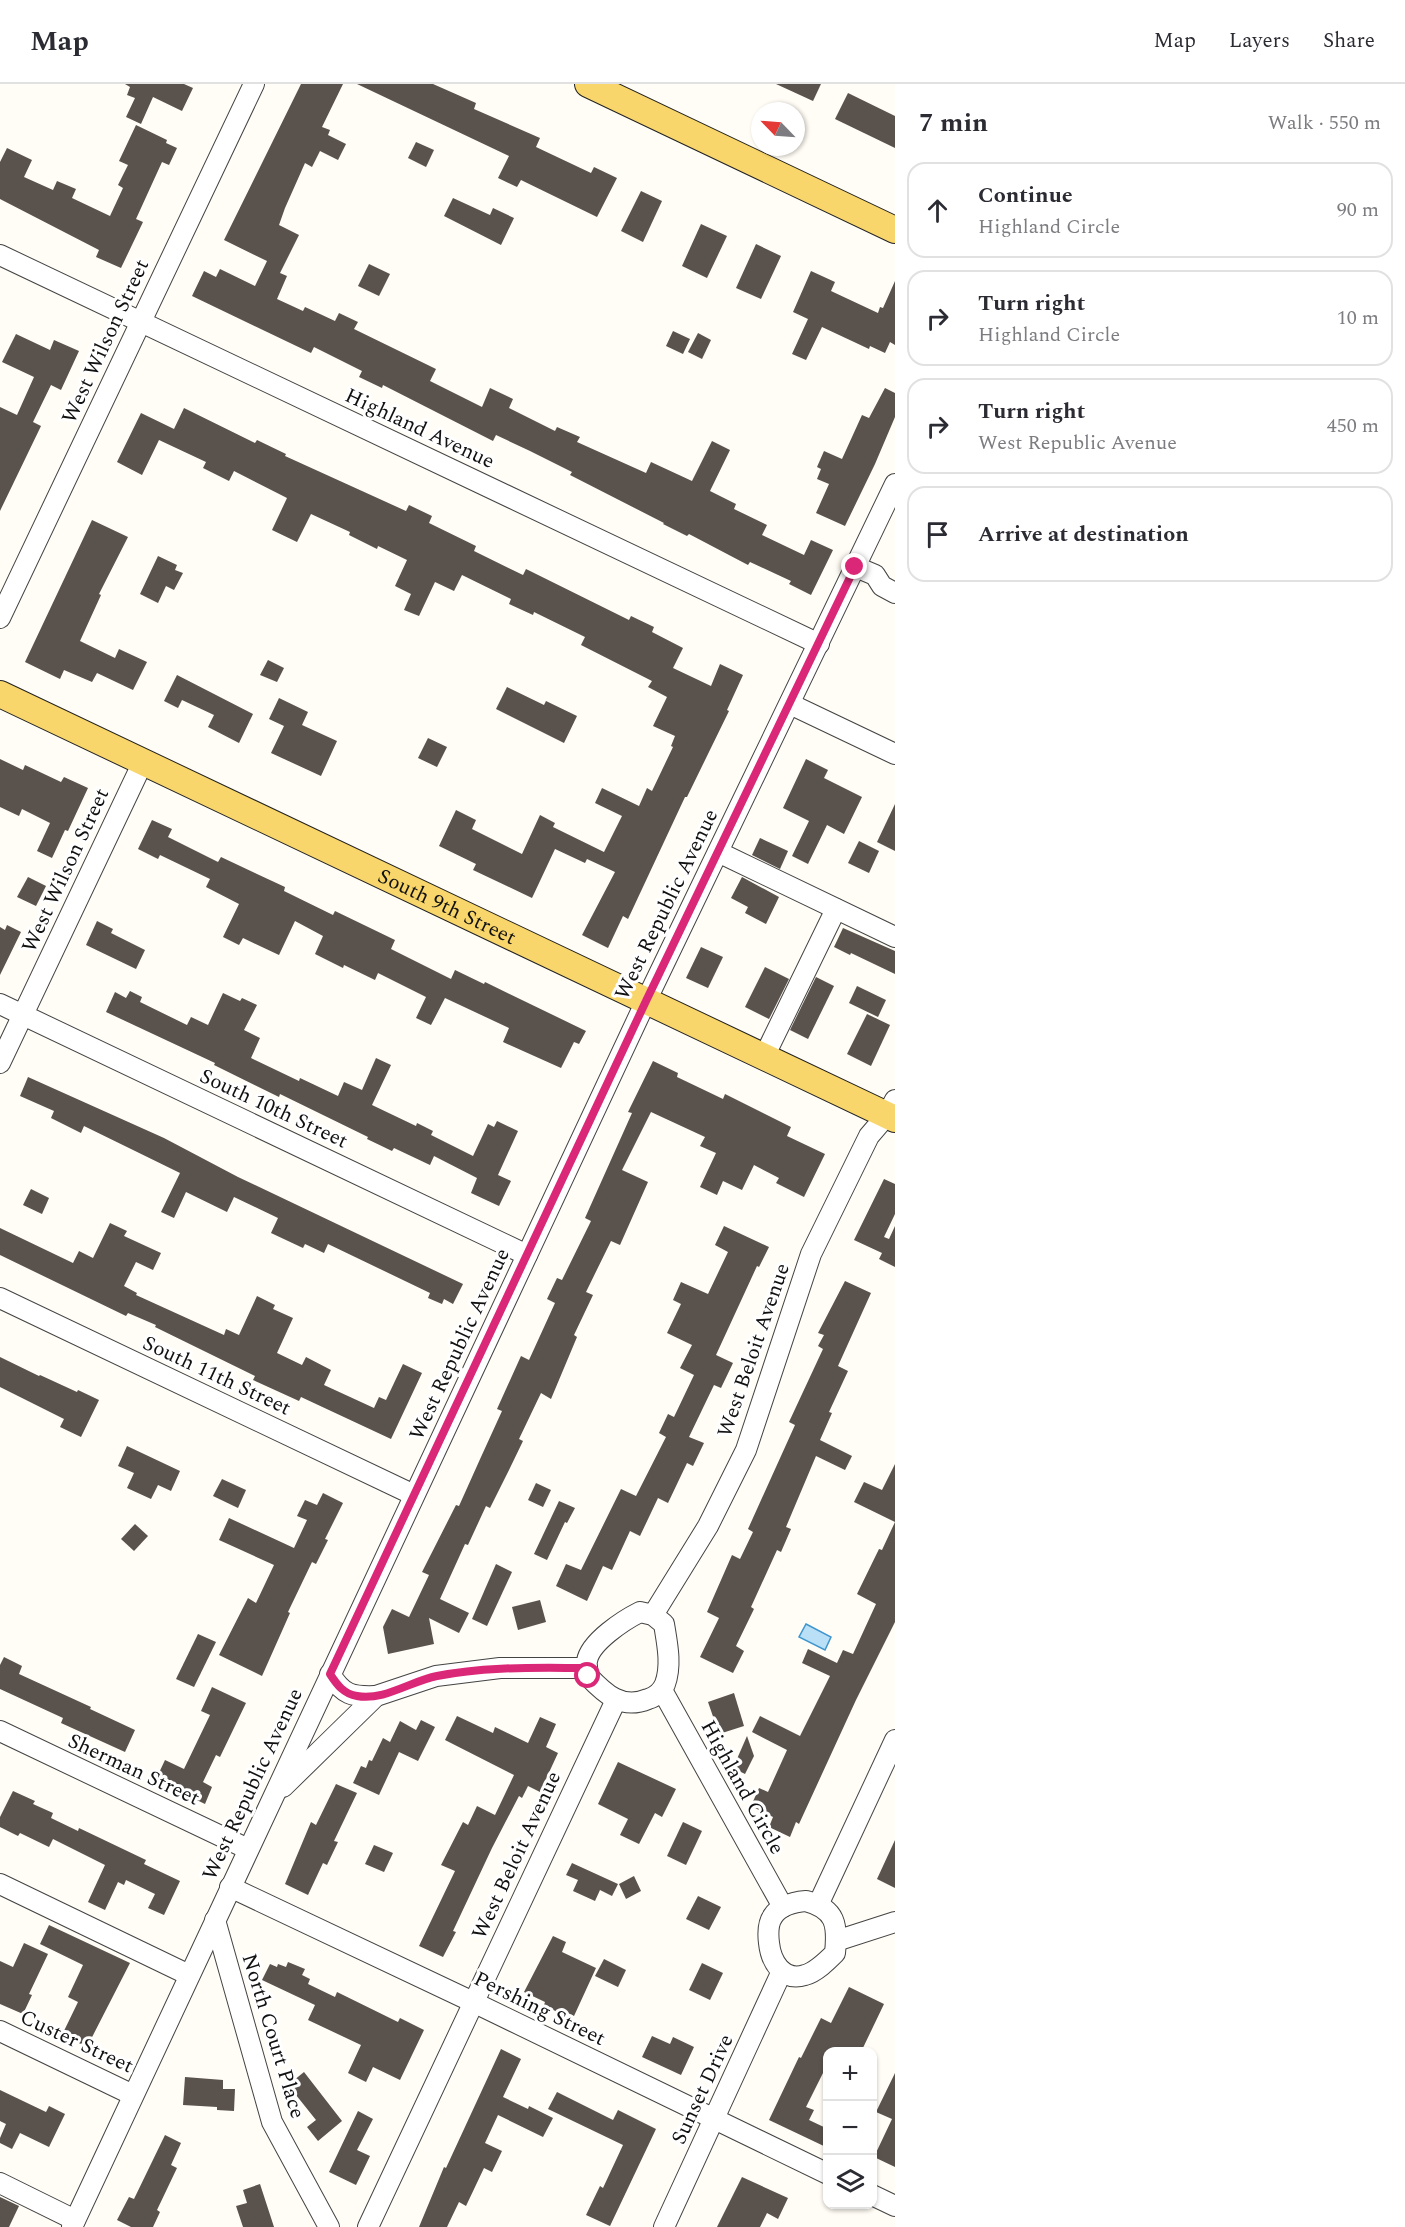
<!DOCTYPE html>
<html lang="en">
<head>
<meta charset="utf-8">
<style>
	body { margin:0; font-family:Spectral,serif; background:#f2f2f3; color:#2b2b33 }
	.controls { position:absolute; right:18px; bottom:18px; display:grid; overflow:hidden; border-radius:12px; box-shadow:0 2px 4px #0004 }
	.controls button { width:54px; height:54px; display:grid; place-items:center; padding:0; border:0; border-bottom:2px solid #e1e1e2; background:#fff; color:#2b2b33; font:30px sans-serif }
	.compass { position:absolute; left:751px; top:18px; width:54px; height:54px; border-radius:50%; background:#fff; box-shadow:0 2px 4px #0004; rotate:295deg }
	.stop { position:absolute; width:18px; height:18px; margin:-14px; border:4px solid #db2777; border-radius:50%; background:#fff }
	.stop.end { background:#db2777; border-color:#fff; box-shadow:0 2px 6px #0008 }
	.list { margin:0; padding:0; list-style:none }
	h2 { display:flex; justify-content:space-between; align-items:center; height:78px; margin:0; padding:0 24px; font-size:26px }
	h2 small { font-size:20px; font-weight:400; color:#7c7c81 }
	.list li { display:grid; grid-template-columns:39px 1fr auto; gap:18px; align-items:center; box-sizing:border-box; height:96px; margin:0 12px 12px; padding:0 12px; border:2px solid #e1e1e2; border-radius:18px }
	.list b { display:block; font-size:22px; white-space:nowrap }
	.list p { margin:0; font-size:20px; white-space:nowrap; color:#7c7c81 }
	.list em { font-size:20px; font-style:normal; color:#7c7c81 }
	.icon { flex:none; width:33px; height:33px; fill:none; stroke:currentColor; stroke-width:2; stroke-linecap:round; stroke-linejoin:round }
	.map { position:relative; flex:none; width:895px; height:2143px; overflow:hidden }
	header { display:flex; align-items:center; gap:36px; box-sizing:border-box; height:84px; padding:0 30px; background:#fff; border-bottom:2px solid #e1e1e2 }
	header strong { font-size:28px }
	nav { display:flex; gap:33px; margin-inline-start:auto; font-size:21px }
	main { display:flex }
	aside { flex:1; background:#fff }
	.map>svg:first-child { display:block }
</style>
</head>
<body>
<header>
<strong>Map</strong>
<nav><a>Map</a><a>Layers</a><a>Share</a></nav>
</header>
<main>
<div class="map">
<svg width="895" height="2143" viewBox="0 0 895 2143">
	<rect width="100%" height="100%" fill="#fffdf5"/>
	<!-- water -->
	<path fill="#b9e0f7" stroke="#3f96cf" stroke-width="1.5" d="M806 1540 831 1553 825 1566 799 1553Z"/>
	<!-- building -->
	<g fill="#5a524d">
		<path d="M125 0H184L193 4 182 27 153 13 141 40 126 33 135 14 127 11 130 3Z"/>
		<path d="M301 0H343L322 43 330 46 328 51 346 60 338 76 320 67 312 83 305 79 285 124 279 141 299 151 280 189 287 192 277 215 303 227 305 223 335 237 339 229 358 238 354 245 436 285 430 297 482 323 490 304 513 315 509 324 555 347 557 343 580 353 577 358 646 389 651 378 692 397 712 357 730 366 710 407 736 420 734 425 767 441 762 451 804 471 811 456 833 466 811 511 789 500 791 497 750 478 748 481 689 450 687 452 663 440 664 439 570 391 572 388 530 367 496 351 493 357 383 301 382 304 359 293 362 287 314 263 311 269 192 212 204 187 216 193 220 185 255 202 267 177 224 156Z"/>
		<path d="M357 0H433L476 19 474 25 540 54 536 63 591 89 594 83 617 94 597 133 521 96 517 103 498 94 509 72Z"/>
		<path d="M776 0H821L813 17Z"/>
		<path d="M848 9 895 32V64L835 35Z"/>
		<path d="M136 41 167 56 166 59 177 64 169 81 162 78 136 135 143 138 121 184 96 173 99 166 0 115V78L7 64 32 76 24 93 53 106 57 97 76 105 72 114 110 132 123 104 118 101 128 81 119 77Z"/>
		<path d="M416 58 434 66 426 83 408 74Z"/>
		<path d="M641 107 662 117 643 158 621 147Z"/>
		<path d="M453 114 490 131 493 124 514 134 501 161 444 132Z"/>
		<path d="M701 140 727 152 707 194 682 182Z"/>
		<path d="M756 160 781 172 761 215 736 204Z"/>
		<path d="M369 180 390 190 379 212 358 202Z"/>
		<path d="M811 187 835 198 831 207 878 229 880 223 883 224 895 197V261L890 258 885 269 870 262 869 265 822 243 806 276 792 270 808 235 793 228Z"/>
		<path d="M673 247 690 255 683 270 666 262Z"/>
		<path d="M698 249 711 256 702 275 688 268Z"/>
		<path d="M16 250 50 266 54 256 79 267 61 306 51 301 33 338 41 342 0 427V323L17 331 34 293 2 278Z"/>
		<path d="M885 304 895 309V333L875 380 845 442 816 429 829 400 817 395 821 385 817 383 824 367 842 375 862 331 869 334Z"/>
		<path d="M184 324 255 359 257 356 286 370 285 372 406 427 409 421 432 432 429 439 476 462 474 467 523 491 526 485 629 536 631 532 654 543 652 548 683 564 673 584 711 602 720 580 743 591 727 626 729 627 687 713H685L628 835 623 832 608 864 582 851 615 788 587 775 585 779 555 765 532 814 473 786 476 780 439 762 456 726 476 736 472 745 522 770 540 731 555 739 553 743 604 768 622 732 595 719 602 704 639 722 647 704 652 707 673 663 671 662 675 652 653 642 667 613 648 603 652 597 581 561 585 553 534 528 533 531 509 520 511 515 462 491 454 507 435 498 419 532 404 526 411 510 395 502 407 476 378 462 377 465 349 451 350 448 311 430 297 458 272 446 287 414 234 387 229 397 203 384 206 378 159 356 142 391 117 378 141 329 174 345Z"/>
		<path d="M92 436 128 453 99 510 101 511 80 557 115 574 119 565 147 578 133 606 97 589 92 598 64 586 60 595 25 578Z"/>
		<path d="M158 472 177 481 175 486 183 489 174 506 166 502 158 519 140 510Z"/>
		<path d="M268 576 284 584 277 598 260 591Z"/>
		<path d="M177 591 253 630 239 659 208 643 214 631 182 616 178 624 164 617Z"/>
		<path d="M507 603 544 621 546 617 577 632 564 659 496 625Z"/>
		<path d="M279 614 308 628 302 641 337 657 321 692 271 669 284 642 269 635Z"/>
		<path d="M428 654 447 663 437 683 418 674Z"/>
		<path d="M0 675 23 686 25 681 61 698 64 693 88 704 68 747 65 746 52 774 37 767 50 739 22 725 19 732 0 723Z"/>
		<path d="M806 675 828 686 824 694 862 713 844 750 827 741 808 780 792 772 809 737 783 724Z"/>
		<path d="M895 720V767L877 758Z"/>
		<path d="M152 736 172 745 168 753 218 778 221 773 257 790 285 803 284 807 333 831 335 827 395 856 391 865 451 895 455 886 484 900 485 898 586 947 579 960 574 958 561 984 503 958 509 944 445 914 431 941 416 934 426 913 378 889 375 896 344 881 343 884 315 870 323 852 295 837 279 871 243 854 239 861 223 853 239 820 206 803 210 795 160 771 158 775 138 765Z"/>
		<path d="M760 754 788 767 780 785 752 771Z"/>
		<path d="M859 757 879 767 869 789 848 779Z"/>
		<path d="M28 793 46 802 36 822 17 813Z"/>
		<path d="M742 793 779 813 766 840 745 829 748 823 731 814Z"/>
		<path d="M97 837 113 845 111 849 145 866 136 885 86 861Z"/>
		<path d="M7 841 21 848 0 891V843L5 846Z"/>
		<path d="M843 844 895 867V890L851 869 850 871 834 863Z"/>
		<path d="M701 863 723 873 708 904 686 894Z"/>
		<path d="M765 883 789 895 769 935 745 923Z"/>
		<path d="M816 893 834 902 808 955 790 946Z"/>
		<path d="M857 902 886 916 878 933 849 919Z"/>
		<path d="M130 907 142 913 140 918 187 941 191 933 208 941 223 909 240 917 242 914 257 921 244 946 260 954 251 974 299 997 300 994 338 1012 344 998 362 1006 376 974 391 981 372 1021 416 1042 417 1039 433 1047 431 1051 473 1072 488 1040 494 1043 497 1037 518 1047 498 1091 511 1097 499 1122 471 1109 477 1094 434 1072 430 1081 394 1064 392 1067 367 1055 368 1053 280 1010 279 1013 214 981 215 979 106 928 115 908 126 914Z"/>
		<path d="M867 930 890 941 871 982 847 970Z"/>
		<path d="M653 977 678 989 677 993 723 1015 725 1010 791 1043 787 1052 825 1070 804 1113 776 1099 779 1094 754 1081 742 1106 723 1097 717 1111 700 1103 716 1069 700 1062 705 1053 651 1028 622 1086 648 1098 620 1161 611 1157 586 1208 593 1211 574 1251 577 1253 551 1315 541 1309 519 1355 523 1357 509 1386 490 1424 486 1422 468 1461 465 1460 440 1515 469 1529 459 1549 429 1534 434 1560 388 1570 383 1543 392 1525 409 1533 429 1491 422 1488 456 1421 459 1422 481 1373 502 1327 497 1325 521 1272 529 1276 555 1219 547 1215 557 1194 562 1196 591 1137 585 1134 632 1029 628 1028Z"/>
		<path d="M28 993 164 1054 238 1093 463 1200 453 1220 444 1215 442 1220 428 1214 430 1209 328 1160 324 1169 305 1160 303 1164 271 1149 278 1134 234 1113 227 1128 186 1108 174 1134 161 1128 180 1089 84 1042 81 1049 51 1034 54 1027 20 1012Z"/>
		<path d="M884 1095 895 1100V1130L884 1153 889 1155 895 1142V1183L879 1175 882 1169 854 1156Z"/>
		<path d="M31 1105 49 1114 42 1130 23 1121Z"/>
		<path d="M110 1139 127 1147 124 1152 161 1169 153 1186 136 1178 124 1202 137 1209 136 1211 224 1251 226 1245 239 1251 257 1212 275 1221 273 1225 293 1234 277 1269 302 1281 306 1273 331 1286 324 1301 374 1324 379 1313 386 1316 403 1280 422 1289 391 1355 301 1313 299 1317 253 1296 255 1292 155 1243 156 1241 128 1229 126 1232 0 1171V1144L73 1179 79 1167 93 1174Z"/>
		<path d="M724 1142 769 1163 759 1183 757 1182 716 1271 733 1279 721 1304 714 1301 689 1353 704 1359 693 1382 687 1379 668 1419 658 1414 640 1452 630 1447 612 1486 603 1482 587 1517 556 1502 566 1480 581 1486 621 1405 636 1412 666 1353 659 1349 668 1330 674 1333 694 1291 680 1284 692 1261 667 1249 681 1220 673 1216 681 1198 708 1210 728 1168 715 1161Z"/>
		<path d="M845 1197 871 1209 838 1282 848 1287 829 1328 832 1329 820 1356 852 1372 845 1386 816 1372 786 1443 791 1445 781 1468 777 1466 751 1523 754 1525 736 1562 744 1567 733 1589 700 1573 719 1534 707 1528 732 1471 740 1475 753 1448 748 1445 795 1341 789 1338 823 1265 818 1262 824 1251 818 1249Z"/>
		<path d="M0 1273 39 1292 40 1291 77 1308 78 1306 99 1316 81 1353 60 1343 64 1335 0 1303Z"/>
		<path d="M127 1362 180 1387 171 1407 158 1401 151 1415 127 1404 134 1389 118 1382Z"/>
		<path d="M895 1380V1538L856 1616 799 1740 796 1738 790 1753 769 1743 773 1733 751 1722 759 1704 768 1708 787 1666 752 1648 760 1632 800 1652 830 1592 802 1579 808 1565 837 1579 843 1566 853 1570 876 1520 857 1510 879 1465 882 1466 895 1438 854 1418 864 1398 882 1406Z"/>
		<path d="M222 1395 246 1406 238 1424 213 1412Z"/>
		<path d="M536 1399 551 1406 543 1423 528 1416Z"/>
		<path d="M323 1409 343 1419 325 1455 328 1456 316 1480 312 1478 288 1528 290 1529 262 1592 219 1571 248 1514 256 1519 274 1481 219 1456 229 1434 294 1464 307 1436 297 1432 305 1416 317 1421Z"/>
		<path d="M559 1417 575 1424 567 1439 565 1438 547 1476 534 1470Z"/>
		<path d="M135 1440 148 1452 134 1467 121 1455Z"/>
		<path d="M496 1480 512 1488 487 1542 472 1535Z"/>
		<path d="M540 1516 546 1538 518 1546 512 1523Z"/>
		<path d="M198 1550 216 1558 194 1603 176 1595Z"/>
		<path d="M4 1573 22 1582 19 1590 91 1623 90 1625 135 1646 125 1668 61 1639 63 1634 0 1605V1581Z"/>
		<path d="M212 1603 246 1619 220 1673 216 1671 203 1698 212 1703 205 1720 178 1707 180 1704 157 1693 165 1676 184 1685 210 1631 201 1627Z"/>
		<path d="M734 1609 744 1642 719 1650 708 1618Z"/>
		<path d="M457 1632 493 1649 495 1643 528 1659 540 1633 556 1640 546 1663 558 1669 540 1708 528 1702 522 1714 519 1712 492 1764 453 1847 456 1848 443 1873 419 1862 455 1787 441 1781 463 1738 468 1741 477 1722 495 1731 514 1691 445 1656Z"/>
		<path d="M421 1636 435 1643 418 1677 399 1668 379 1711 353 1699 361 1682 366 1684 369 1676 372 1677 383 1654 390 1658 400 1637 416 1646Z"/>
		<path d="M747 1652 754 1672 745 1690 733 1684Z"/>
		<path d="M618 1678 676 1705 662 1733 655 1729 639 1760 620 1751 628 1735 598 1720Z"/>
		<path d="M336 1700 357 1709 334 1757 338 1758 327 1781 323 1779 308 1811 285 1800 311 1738 316 1741Z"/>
		<path d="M13 1707 35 1717 33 1720 53 1729 51 1734 78 1747 79 1744 146 1776 144 1780 180 1797 164 1831 148 1824 155 1810 126 1796 124 1801 118 1798 105 1826 88 1818 105 1781 53 1755 49 1763 20 1749 18 1752 0 1743V1733Z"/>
		<path d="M683 1738 702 1747 686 1781 667 1772Z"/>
		<path d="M895 1756V1804L877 1795Z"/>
		<path d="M374 1761 393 1769 384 1788 365 1780Z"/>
		<path d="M572 1779 618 1800 612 1812 600 1806 595 1817 573 1807 578 1796 566 1791Z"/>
		<path d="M634 1792 641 1807 626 1815 619 1800Z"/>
		<path d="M698 1812 721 1823 709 1846 686 1835Z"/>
		<path d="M49 1841 130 1879 87 1963 62 1951 78 1918 68 1913 83 1881 40 1860Z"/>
		<path d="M553 1852 566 1858 562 1868 596 1884 574 1932 560 1925 559 1929 544 1921 545 1918 524 1908Z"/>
		<path d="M24 1859 48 1870 29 1910 32 1911 23 1930 0 1920V1877L13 1883Z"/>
		<path d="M604 1875 626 1886 618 1903 595 1892Z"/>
		<path d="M288 1878 305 1885 302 1891 310 1895 308 1900 335 1913 337 1908 398 1938 400 1934 424 1946 400 1996 373 1983 366 1998 348 1989 361 1961 308 1936 315 1921 262 1896 270 1880 277 1883 278 1880 286 1883Z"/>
		<path d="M702 1879 723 1889 710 1916 689 1906Z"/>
		<path d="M849 1903 884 1920 861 1968H828V1979L806 2023 814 2026 809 2036 828 2045V2064L769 2036 799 1973 801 1974 821 1934 831 1939Z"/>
		<path d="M652 1952 670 1960 673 1953 694 1963 681 1991 642 1973Z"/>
		<path d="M501 1965 521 1975 503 2013 528 2025 529 2022 553 2034 543 2053 498 2031 485 2059 502 2067 492 2088 484 2084 466 2122 459 2118 447 2143H419L444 2083 446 2084Z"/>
		<path d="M304 1988 342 2037 318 2057 307 2043 316 2036 288 2001Z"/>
		<path d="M895 1989V2083L874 2073 892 2035 876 2028Z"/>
		<path d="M185 1993 223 1996V2005H235L234 2027 217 2026V2023L183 2021Z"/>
		<path d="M0 2006 46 2028 49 2022 65 2030 49 2063 20 2049 12 2065 0 2059V2054L6 2040 0 2037Z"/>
		<path d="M557 2008 613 2036 618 2026 656 2045 610 2142 586 2131 600 2102 603 2104 623 2061 548 2025Z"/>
		<path d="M358 2027 373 2035 357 2066 370 2072 356 2101 329 2088Z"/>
		<path d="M165 2051 181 2059 171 2081 177 2084 157 2126 160 2128 153 2143H131L117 2136 129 2113 134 2115Z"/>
		<path d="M742 2093 788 2114 778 2135 767 2129 760 2143H717Z"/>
		<path d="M260 2100 274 2143H243L236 2122 247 2119 243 2106Z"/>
		<path d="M0 2113 19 2122 9 2143H0Z"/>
	</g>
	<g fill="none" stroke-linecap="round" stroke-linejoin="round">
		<defs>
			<g id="minor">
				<path d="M0 171 819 560"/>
				<path d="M856 483 875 491 882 502 895 509"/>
				<path d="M0 534 254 0"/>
				<path d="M790 620 895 670"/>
				<path d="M718 768 895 853"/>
				<path d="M0 920 527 1171"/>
				<path d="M764 973 836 825"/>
				<path d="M0 979 143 678"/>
				<path d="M0 1214 414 1411"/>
				<path d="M640 1528 653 1531 664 1540C667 1559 672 1581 665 1600 662 1607 655 1613 648 1615 622 1626 605 1610 588 1592 588 1587 586 1581 587 1577 590 1558 624 1536 640 1528Z"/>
				<path d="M653 1531 708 1442 746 1366 811 1170 869 1052 887 1031 895 1016"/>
				<path d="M330 1590C343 1611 352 1613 376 1612"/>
				<path d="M662 1606 783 1823"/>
				<path d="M0 1647 248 1765"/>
				<path d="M283 1703 376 1612 436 1592 500 1584H587"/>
				<path d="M0 1800 189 1891"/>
				<path d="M230 1803 473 1918 828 2090"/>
				<path d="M806 1817C836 1825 838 1841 835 1869 827 1877 816 1888 805 1891 783 1898 771 1878 769 1859 768 1851 768 1839 773 1832 780 1821 794 1818 806 1817Z"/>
				<path d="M818 1821 895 1656"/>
				<path d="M215 1836 272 2038 329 2143"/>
				<path d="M836 1857 895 1838"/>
				<path d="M0 1947 133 2011"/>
				<path d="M0 2099 75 2136"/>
				<path d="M872 2111 895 2122"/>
				<path d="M72 2143 646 917 895 400"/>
				<path d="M368 2143 616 1616"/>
				<path d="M664 2143 782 1887"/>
			</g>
			<g id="major">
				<path d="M588 0 895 146"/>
				<path id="s1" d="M0 610 895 1035"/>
			</g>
		</defs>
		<!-- minor casing -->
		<use href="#minor" stroke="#444" stroke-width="22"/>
		<!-- major casing -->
		<use href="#major" stroke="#222" stroke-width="28"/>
		<!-- minor -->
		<use href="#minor" stroke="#fff" stroke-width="20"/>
		<!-- major -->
		<use href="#major" stroke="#f9d66b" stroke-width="26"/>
	</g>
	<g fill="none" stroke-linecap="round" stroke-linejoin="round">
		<!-- route -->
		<path stroke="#db2777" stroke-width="8" d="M588 1592 587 1584C537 1584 486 1582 437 1592 411 1597 384 1617 357 1612 344 1610 337 1601 330 1590L646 917 855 483"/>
	</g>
	<g text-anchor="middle" stroke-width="6" stroke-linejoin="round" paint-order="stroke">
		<!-- street labels -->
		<g font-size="21" fill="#111" stroke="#fff">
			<text transform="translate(105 257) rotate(-65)" y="7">West Wilson Street</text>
			<text transform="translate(420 344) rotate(25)" y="7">Highland Avenue</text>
			<text transform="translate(65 786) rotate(-65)" y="7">West Wilson Street</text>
			<text transform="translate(666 820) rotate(-64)" y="7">West Republic Avenue</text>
			<text dy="7" stroke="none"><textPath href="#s1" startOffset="495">South 9th Street</textPath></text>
			<text transform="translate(274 1024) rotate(25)" y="7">South 10th Street</text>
			<text transform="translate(459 1260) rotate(-65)" y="7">West Republic Avenue</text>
			<text transform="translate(753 1266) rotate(-71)" y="7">West Beloit Avenue</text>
			<text transform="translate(217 1291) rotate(25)" y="7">South 11th Street</text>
			<text transform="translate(134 1685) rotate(25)" y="7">Sherman Street</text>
			<text transform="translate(252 1700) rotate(-65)" y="7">West Republic Avenue</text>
			<text transform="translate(743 1703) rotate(61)" y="7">Highland Circle</text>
			<text transform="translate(516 1771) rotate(-65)" y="7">West Beloit Avenue</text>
			<text transform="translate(540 1924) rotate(26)" y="7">Pershing Street</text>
			<text transform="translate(274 1952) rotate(73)" y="7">North Court Place</text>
			<text transform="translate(77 1957) rotate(25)" y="7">Custer Street</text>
			<text transform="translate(702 2005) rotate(-65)" y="7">Sunset Drive</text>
		</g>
	</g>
</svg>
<div class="controls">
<button>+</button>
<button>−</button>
<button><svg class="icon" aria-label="layers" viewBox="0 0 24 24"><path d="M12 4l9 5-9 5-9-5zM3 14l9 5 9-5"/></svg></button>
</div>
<svg class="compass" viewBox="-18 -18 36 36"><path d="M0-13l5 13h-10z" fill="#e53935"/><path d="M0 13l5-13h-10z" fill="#7c7c81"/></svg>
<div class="stop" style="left:588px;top:1592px"></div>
<div class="stop end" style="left:855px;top:483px"></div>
</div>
<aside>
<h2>7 min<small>Walk · 550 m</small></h2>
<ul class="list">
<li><svg class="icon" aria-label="ahead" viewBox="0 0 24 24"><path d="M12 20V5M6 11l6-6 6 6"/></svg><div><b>Continue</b><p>Highland Circle</p></div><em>90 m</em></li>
<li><svg class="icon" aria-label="right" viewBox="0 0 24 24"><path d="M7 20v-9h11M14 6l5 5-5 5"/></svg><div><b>Turn right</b><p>Highland Circle</p></div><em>10 m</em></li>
<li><svg class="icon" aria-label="right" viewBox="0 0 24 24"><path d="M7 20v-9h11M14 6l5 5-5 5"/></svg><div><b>Turn right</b><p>West Republic Avenue</p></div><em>450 m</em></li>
<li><svg class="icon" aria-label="arrive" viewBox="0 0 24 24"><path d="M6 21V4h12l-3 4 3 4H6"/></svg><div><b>Arrive at destination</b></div></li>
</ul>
</aside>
</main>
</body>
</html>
